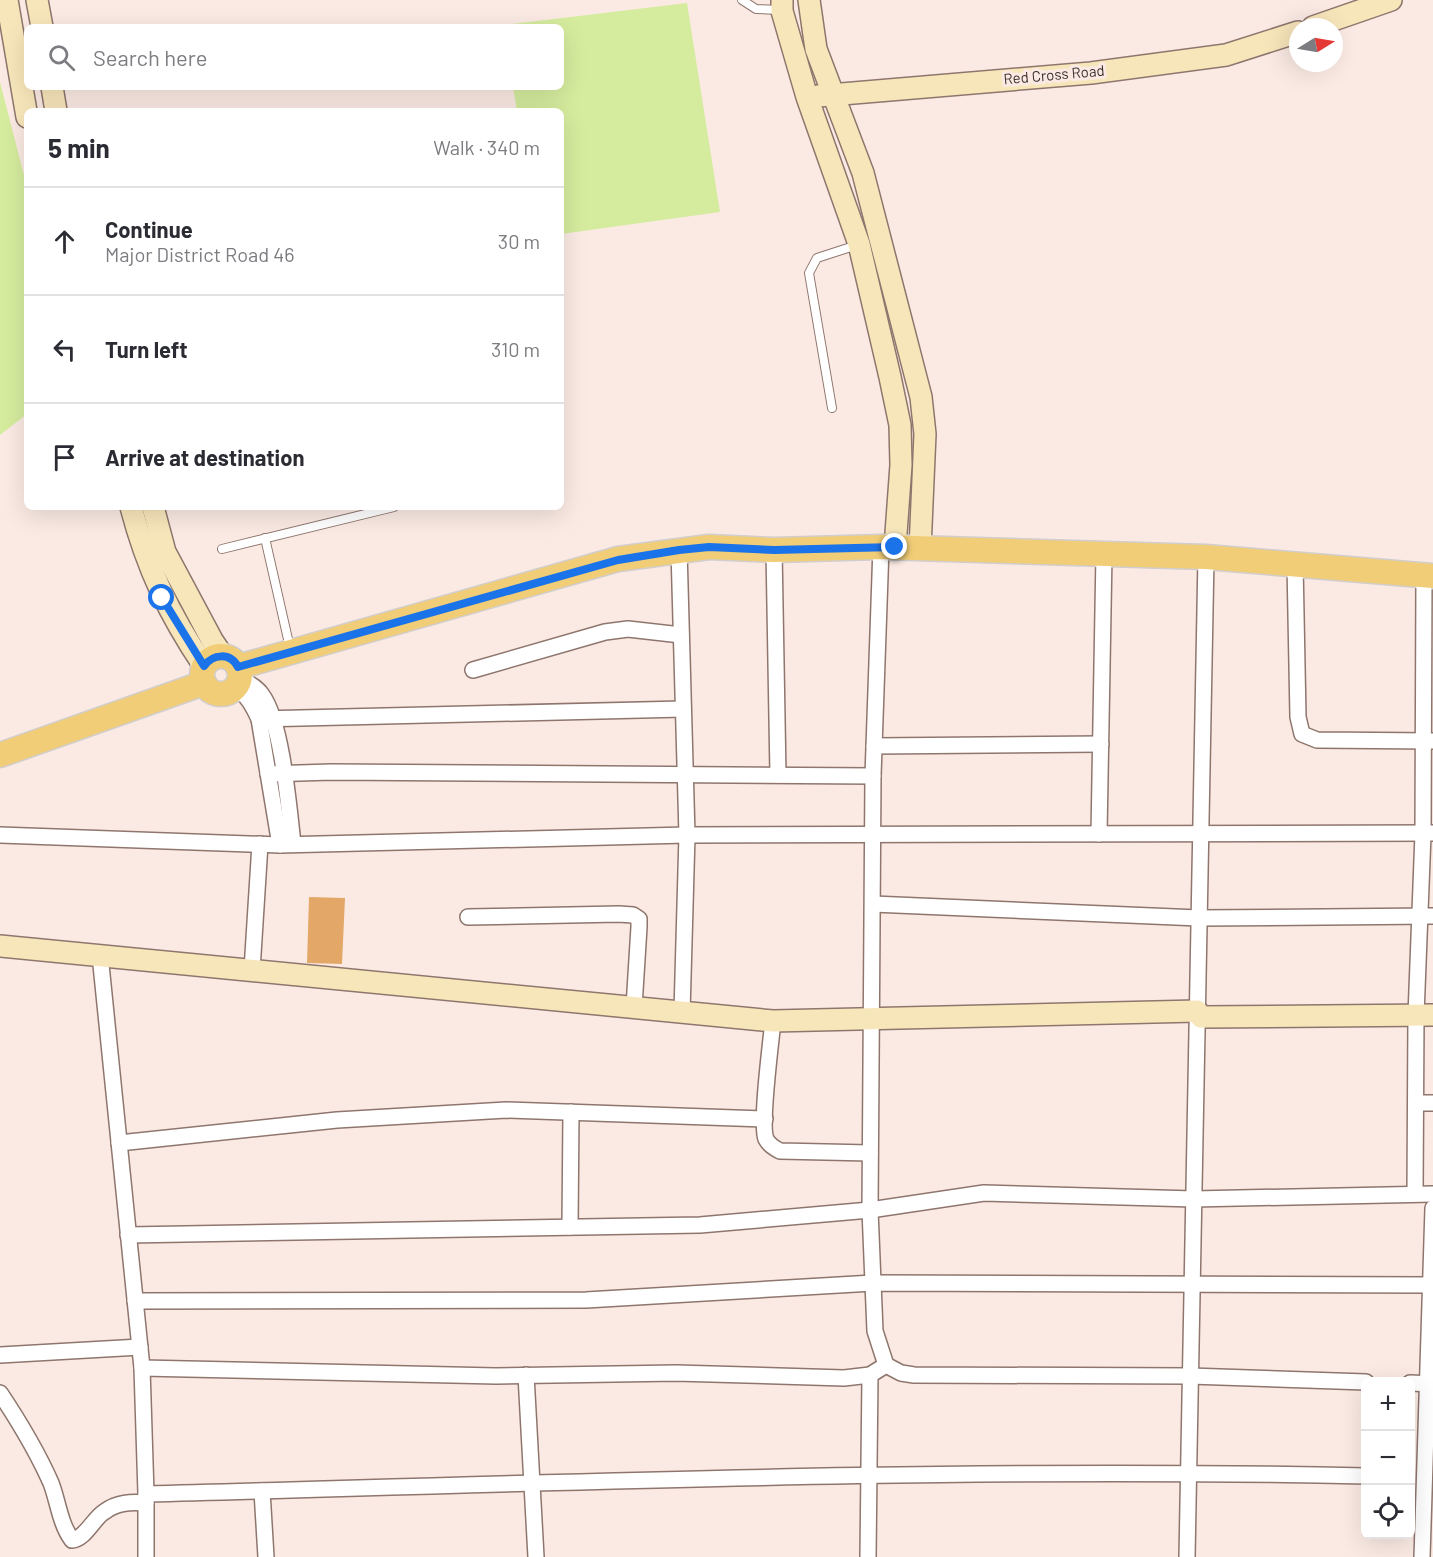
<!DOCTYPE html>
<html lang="en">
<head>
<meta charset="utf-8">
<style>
	body { margin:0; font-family:Barlow,sans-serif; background:#f7f7f7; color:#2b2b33 }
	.controls { position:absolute; right:18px; bottom:18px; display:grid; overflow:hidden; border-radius:9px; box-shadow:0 6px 24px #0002 }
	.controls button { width:54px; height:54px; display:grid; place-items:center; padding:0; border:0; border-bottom:2px solid #e1e1e2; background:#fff; color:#2b2b33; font:30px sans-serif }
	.compass { position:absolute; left:1289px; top:18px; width:54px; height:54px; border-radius:50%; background:#fff; box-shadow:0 6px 24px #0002; rotate:79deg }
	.stop { position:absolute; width:18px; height:18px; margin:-14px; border:4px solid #1a73e8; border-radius:50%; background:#fff }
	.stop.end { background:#1a73e8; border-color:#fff; box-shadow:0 2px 6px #0008 }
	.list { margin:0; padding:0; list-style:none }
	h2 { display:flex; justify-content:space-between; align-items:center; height:78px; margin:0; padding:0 24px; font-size:26px }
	h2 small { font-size:20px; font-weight:400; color:#7c7c81 }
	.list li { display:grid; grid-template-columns:39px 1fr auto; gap:18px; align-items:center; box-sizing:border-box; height:108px; padding:0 24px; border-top:2px solid #e1e1e2 }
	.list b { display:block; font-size:22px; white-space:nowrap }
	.list p { margin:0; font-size:20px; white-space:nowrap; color:#7c7c81 }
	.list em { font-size:20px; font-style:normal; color:#7c7c81 }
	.icon { flex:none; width:33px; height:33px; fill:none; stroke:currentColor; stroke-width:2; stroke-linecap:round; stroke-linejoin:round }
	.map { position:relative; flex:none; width:1433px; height:1557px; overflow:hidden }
	.search { position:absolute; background:#fff; box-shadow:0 6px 24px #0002; left:24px; top:24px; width:540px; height:66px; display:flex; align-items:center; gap:15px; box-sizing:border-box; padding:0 21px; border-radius:9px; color:#7c7c81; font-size:22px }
	.panel { position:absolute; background:#fff; box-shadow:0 6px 24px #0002; left:24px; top:108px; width:540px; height:402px; border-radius:9px }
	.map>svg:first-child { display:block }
</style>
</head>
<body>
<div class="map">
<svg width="1433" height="1557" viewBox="0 0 1433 1557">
	<rect width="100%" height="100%" fill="#fbeae4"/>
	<!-- green -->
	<g fill="#d5ec9e">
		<path d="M687 3 720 212 561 234V111H517L513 87H561V27H505L504 25Z"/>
		<path d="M0 82 27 187V414L0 435Z"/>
	</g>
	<!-- building -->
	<path fill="#e3a867" d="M309 897 345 898 342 964 307 963Z"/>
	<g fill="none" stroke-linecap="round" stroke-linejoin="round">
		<defs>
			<g id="lane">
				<path d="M742 0 756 9 780 10"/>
				<path d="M832 408 809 273 817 258 857 245"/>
				<path d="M265 538 290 648"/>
				<path d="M222 549 394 507"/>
			</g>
			<g id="street">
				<path d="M881 547 873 776 870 1210 875 1331 886 1365 901 1373 914 1375 1190 1376 1366 1382"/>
				<path d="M679 550 687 835 682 1012"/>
				<path d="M774 550 778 775"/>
				<path d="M1295 564 1298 717 1302 734 1317 740 1433 741"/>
				<path d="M473 670 605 632 628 629 681 635"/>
				<path d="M240 678C248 683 257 687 262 695 282 722 289 809 293 844"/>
				<path d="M237 687C248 697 253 706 259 719L280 845"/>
				<path d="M259 719 683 709"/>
				<path d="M874 746 1101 744"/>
				<path d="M268 774 331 772 873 776"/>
				<path d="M1099 834 1104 554"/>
				<path d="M0 835 280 845 687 835 1433 833"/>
				<path d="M873 904 1199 918 1433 916"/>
				<path d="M468 917 619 914 633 915 639 919V927L634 1007"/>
				<path d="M100 955 142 1368 146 1494V1557"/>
				<path d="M252 970 260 844"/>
				<path d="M773 1021C771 1041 760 1125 766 1139 769 1145 774 1148 780 1151L870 1153"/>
				<path d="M1416 1103H1433"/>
				<path d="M119 1143 337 1120 506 1110 765 1119"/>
				<path d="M1415 1194 1416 1015 1423 834 1424 575"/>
				<path d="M570 1227 571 1112"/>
				<path d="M128 1235 700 1225 870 1210 984 1193 1194 1199 1433 1194"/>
				<path d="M135 1301 586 1300 873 1283 1433 1285"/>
				<path d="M0 1355 140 1347"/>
				<path d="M142 1368 496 1376 676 1373 844 1378 870 1375 886 1365"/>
				<path d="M526 1375 536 1557"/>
				<path d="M1410 1383 1433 1384"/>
				<path d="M0 1393C20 1423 36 1449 51 1483 58 1501 60 1524 72 1540 85 1539 93 1519 104 1512 117 1502 131 1502 146 1503"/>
				<path d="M262 1491 266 1557"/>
				<path d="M146 1494C553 1483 959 1467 1366 1476"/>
				<path d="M868 1557 870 1375"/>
				<path d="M1187 1557 1206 557"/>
				<path d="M1422 1557 1433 1208"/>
			</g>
			<g id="secondary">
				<path d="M7 0 27 117"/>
				<path d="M37 0 42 27"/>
				<path d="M782 0V11L807 97 859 244 890 377 900 425 901 465 895 547"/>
				<path d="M809 0 816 49 863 173 921 397 925 434 920 549"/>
				<path d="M1313 27 1391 0"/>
				<path d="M52 87 56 111"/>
				<path d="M818 96 1091 73 1226 55 1298 32"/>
				<path d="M131 507C147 568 169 614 204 666"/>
				<path d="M153 507 165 552 212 640 222 655"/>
				<path d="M0 946 773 1021 1197 1011 1201 1017 1433 1015"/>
			</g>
			<g id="primary">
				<circle cx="221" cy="675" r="19"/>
				<path d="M238 667 618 559 709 547 774 550 881 547 1206 557 1433 576"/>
				<path d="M0 755 204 683"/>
			</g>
		</defs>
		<!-- lane casing -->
		<use href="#lane" stroke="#8e766d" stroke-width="10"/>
		<!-- street casing -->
		<use href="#street" stroke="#8e766d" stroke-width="18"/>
		<!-- secondary casing -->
		<use href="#secondary" stroke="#8e766d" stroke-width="24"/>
		<!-- primary casing -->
		<use href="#primary" stroke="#d1cecd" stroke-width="27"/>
		<!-- lane -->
		<use href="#lane" stroke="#fff" stroke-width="8"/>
		<!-- street -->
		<use href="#street" stroke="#fff" stroke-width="15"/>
		<!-- secondary -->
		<use href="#secondary" stroke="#f8e6bb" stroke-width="21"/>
		<!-- primary -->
		<use href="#primary" stroke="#f1cd77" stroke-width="24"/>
	</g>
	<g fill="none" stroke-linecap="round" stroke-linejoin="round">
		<!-- route -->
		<path stroke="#1a73e8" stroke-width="8" d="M162 598 204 666C213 654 230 652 238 667L618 560 679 550 709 547 774 550 895 547"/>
	</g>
	<g text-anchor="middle" stroke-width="6" stroke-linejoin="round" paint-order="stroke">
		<!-- street labels -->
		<g font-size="15" fill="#3e3330" stroke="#fbeae4">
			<text transform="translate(1054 75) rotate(-5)" y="5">Red Cross Road</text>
		</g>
	</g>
</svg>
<div class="controls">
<button>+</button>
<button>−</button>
<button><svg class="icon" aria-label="locate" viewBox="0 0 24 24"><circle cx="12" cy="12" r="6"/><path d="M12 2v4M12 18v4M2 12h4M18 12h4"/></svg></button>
</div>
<svg class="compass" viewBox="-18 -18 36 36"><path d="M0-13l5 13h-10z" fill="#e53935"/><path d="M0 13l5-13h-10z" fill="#7c7c81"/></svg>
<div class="stop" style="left:162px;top:598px"></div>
<div class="stop end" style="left:895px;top:547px"></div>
<div class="search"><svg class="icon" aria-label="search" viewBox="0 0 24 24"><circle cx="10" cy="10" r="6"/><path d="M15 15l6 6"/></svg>Search here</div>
<section class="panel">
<h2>5 min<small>Walk · 340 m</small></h2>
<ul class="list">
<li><svg class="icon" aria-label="ahead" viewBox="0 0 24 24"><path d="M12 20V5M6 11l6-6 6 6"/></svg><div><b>Continue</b><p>Major District Road 46</p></div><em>30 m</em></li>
<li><svg class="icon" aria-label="left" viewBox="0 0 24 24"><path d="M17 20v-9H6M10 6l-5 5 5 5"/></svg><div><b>Turn left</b></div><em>310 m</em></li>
<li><svg class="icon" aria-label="arrive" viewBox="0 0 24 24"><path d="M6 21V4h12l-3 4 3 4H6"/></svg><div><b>Arrive at destination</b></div></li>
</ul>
</section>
</div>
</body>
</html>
